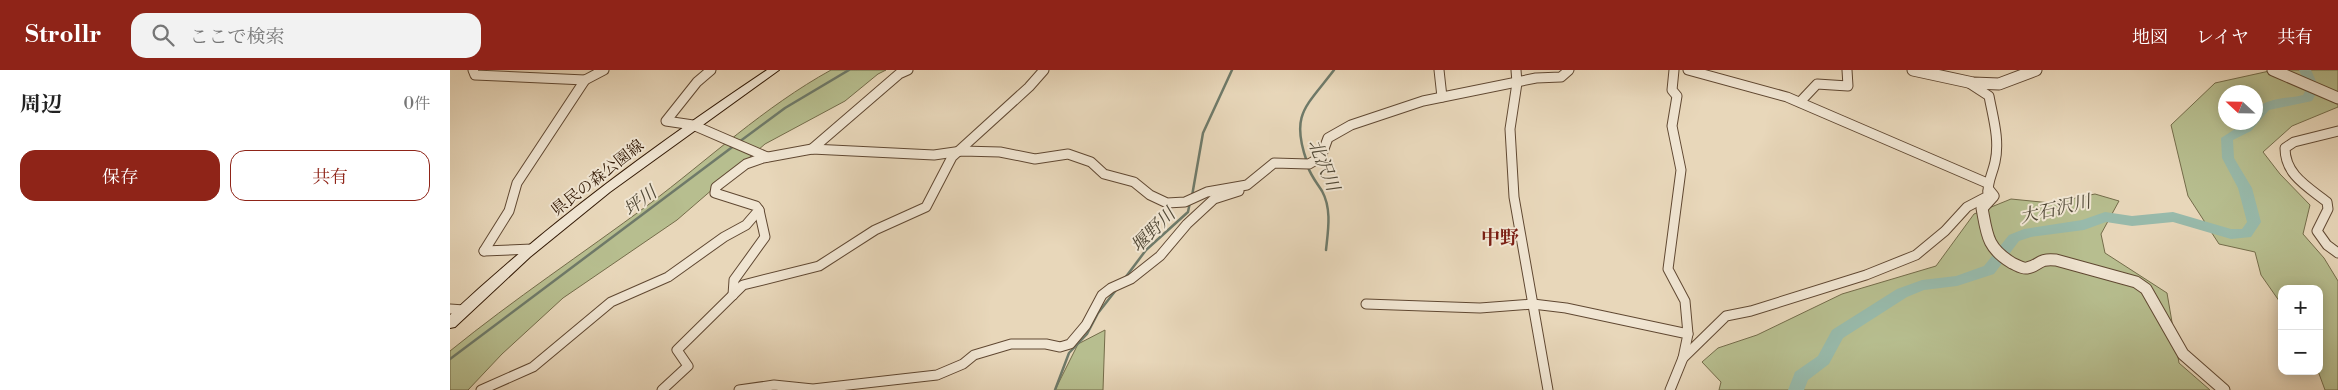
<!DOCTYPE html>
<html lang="ja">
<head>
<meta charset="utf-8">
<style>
	body { margin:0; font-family:"Libre Bodoni","Noto Serif JP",serif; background:#f2f2f2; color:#222 }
	.controls { position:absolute; right:15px; bottom:15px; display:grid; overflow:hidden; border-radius:10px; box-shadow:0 2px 12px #0003 }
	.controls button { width:45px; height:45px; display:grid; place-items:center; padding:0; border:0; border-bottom:1px solid #e0e0e0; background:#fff; color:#222; font:25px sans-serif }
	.compass { position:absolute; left:1768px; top:15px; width:45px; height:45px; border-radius:50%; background:#fff; box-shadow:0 2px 12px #0003; rotate:292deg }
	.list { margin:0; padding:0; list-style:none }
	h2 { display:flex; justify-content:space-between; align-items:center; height:65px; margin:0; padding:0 20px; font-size:21px }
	h2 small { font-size:16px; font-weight:400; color:#767676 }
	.actions { display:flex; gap:10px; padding:15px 20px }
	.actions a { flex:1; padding:11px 0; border:1px solid #8f2418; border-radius:15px; text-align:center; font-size:18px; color:#8f2418 }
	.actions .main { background:#8f2418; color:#fff }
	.icon { flex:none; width:28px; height:28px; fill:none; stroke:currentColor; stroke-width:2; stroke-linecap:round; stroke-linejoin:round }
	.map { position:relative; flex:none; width:1888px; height:320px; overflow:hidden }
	header { display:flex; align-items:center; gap:30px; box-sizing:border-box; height:70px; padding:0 25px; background:#8f2418; color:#fff }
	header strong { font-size:24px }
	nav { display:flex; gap:28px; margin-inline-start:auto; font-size:18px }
	.search { width:350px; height:45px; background:#f2f2f2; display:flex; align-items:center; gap:12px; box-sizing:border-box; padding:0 18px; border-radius:15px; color:#767676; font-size:19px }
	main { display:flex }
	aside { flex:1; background:#fff }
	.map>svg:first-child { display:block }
</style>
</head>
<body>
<header>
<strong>Strollr</strong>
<div class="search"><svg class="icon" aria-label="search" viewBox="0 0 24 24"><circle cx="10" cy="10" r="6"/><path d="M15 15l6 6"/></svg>ここで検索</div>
<nav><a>地図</a><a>レイヤ</a><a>共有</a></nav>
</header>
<main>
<aside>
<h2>周辺<small>0件</small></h2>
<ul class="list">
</ul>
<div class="actions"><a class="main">保存</a><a>共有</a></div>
</aside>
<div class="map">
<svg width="1888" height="320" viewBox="0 0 1888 320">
	<rect width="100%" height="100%" fill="#e8d7ba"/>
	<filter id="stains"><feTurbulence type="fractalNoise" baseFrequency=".004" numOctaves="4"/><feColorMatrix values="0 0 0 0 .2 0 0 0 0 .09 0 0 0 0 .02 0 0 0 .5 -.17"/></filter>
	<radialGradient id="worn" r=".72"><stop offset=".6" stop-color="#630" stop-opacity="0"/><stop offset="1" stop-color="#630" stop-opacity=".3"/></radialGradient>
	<!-- green -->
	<g fill="#b7be8f" stroke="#746c4a" fill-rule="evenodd">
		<path d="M381 0H436L428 4 395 31 315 74 227 150 113 228 52 284 18 320H0V281C64 229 132 184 198 135 259 89 314 37 381 0Z"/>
		<path d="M1824 0H1888V37L1842 56 1813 82 1830 104 1860 135 1853 164 1874 188 1888 211V320H1875L1868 301 1869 219H1832V235L1811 205 1805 182 1769 174 1738 126 1721 55 1765 13ZM1776 22H1806V52H1776Z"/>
		<path d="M1645 124 1669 131 1651 164 1655 183 1717 223 1729 293 1760 320H1269L1271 312 1252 292 1268 278 1307 265 1392 224 1486 196 1524 144 1561 129 1601 133Z"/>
		<path d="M655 260 653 320H605L628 274Z"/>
	</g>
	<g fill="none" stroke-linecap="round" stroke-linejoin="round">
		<!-- stream -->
		<g stroke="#6f7a69" stroke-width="2.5">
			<path d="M289 72 335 38 399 0"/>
			<path d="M857 92C840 44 856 37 884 0"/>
			<path d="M858 97C861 106 867 113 872 121 882 139 878 161 876 180"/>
			<path d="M742 126 753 63 782 0"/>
			<path d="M675 208 696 180 738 142 740 132"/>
			<path d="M0 289 285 75"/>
			<path d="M605 320 619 283 637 264 648 243 666 220"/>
		</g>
		<!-- river -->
		<path fill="#98baab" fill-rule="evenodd" d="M1849 0H1861L1869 18 1862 31 1819 40 1801 61 1783 70 1784 88 1802 118 1811 152 1801 167 1781 169 1723 152 1682 156 1656 152 1634 160 1581 167 1569 171 1544 204 1507 216 1474 220 1457 227 1393 268 1379 294 1358 310 1354 320H1338L1345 302 1368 286 1382 260 1447 219 1472 210 1506 206 1534 196 1559 165 1574 159 1632 150 1655 142 1682 146 1723 142 1781 159H1792L1797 152 1788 118 1772 88 1771 68 1796 52H1806V39C1819 27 1837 29 1853 25L1857 18Z"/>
		<defs>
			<g id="minor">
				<path d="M23 0 25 5 135 10 154 0"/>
				<path d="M261 0 247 12 216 51 243 55 317 87"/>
				<path d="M989 0 992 27"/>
				<path d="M1066 0 1067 13 1060 59 1064 127 1098 320"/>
				<path d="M1224 0 1222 20 1227 26 1222 56 1231 100 1218 199 1235 231 1238 264"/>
				<path d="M1238 0 1337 27 1537 113"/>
				<path d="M1350 32 1367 14 1398 16 1397 0"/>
				<path d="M1888 61 1844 72 1835 78C1835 105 1858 117 1877 132L1878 139 1867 161 1877 175 1888 183"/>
				<path d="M362 79 449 4 458 0"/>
				<path d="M34 181 59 141 67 113 135 10"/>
				<path d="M34 181 82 179"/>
				<path d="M283 225 284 210 315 167 309 140"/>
				<path d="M916 234 1030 238 1083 234 1116 238 1238 264 1233 288"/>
				<path d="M0 239 14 240"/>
				<path d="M31 320 83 297 161 232 218 207 274 167 296 155 309 140 306 136 265 123 266 117 296 94 313 88 362 79 484 85 512 81 550 82 585 89 618 84 641 92 654 104 684 112 700 125 717 133 735 132 757 122 797 115 824 93 859 94 871 87 878 68 901 55 973 31 1086 8 1111 7 1119 0"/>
				<path d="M212 320 238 296 227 280 293 215 369 196 425 160 476 137 502 87 579 17 594 0"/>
				<path d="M289 320 324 315 363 319 487 305 513 294 524 285 561 274H596L610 277 620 274 636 255 652 225 661 218 681 209 710 186 737 154 764 129 789 121"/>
				<path d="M1220 320 1233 288 1276 246 1301 241 1416 205 1466 185 1495 161 1517 137 1538 126C1537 111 1542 106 1545 92 1550 70 1543 48 1539 26L1519 13"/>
			</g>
			<g id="tertiary">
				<path d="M1463 0 1523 13 1549 14 1586 0"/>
				<path d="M1823 0 1888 28"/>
				<path d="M1539 121 1543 126 1532 138C1537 165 1537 178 1562 193 1567 195 1572 199 1577 198 1590 196 1587 188 1606 190L1686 212 1696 219 1733 284 1774 320"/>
			</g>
			<path id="secondary" d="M317 0H329L160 122 80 187 5 257 0 258V245C98 153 205 75 317 0Z"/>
		</defs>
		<!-- minor casing -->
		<use href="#minor" stroke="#604832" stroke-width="11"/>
		<!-- tertiary casing -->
		<use href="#tertiary" stroke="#604832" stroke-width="13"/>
		<!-- secondary casing -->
		<use href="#secondary" stroke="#321905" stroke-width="2"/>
		<!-- minor -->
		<use href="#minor" stroke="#f0e5d2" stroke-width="9"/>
		<!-- tertiary -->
		<use href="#tertiary" stroke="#f0e5d2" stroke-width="11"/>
		<!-- secondary -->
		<use href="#secondary" fill="#f0e5d2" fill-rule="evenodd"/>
	</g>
	<g text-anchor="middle" stroke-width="4" stroke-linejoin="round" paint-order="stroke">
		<!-- street labels -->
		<g font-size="16" fill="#321905" stroke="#f0e5d2">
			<text transform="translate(147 107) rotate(-38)" y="6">県民の森公園線</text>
		</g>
		<!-- water labels -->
		<g font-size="18" font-style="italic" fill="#514937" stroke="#f0e5d2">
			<text transform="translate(874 95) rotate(68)" y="6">北沢川</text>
			<text transform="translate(190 131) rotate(-37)" y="6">坪川</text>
			<text transform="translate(1605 139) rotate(-13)" y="6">大石沢川</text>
			<text transform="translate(703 160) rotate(-45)" y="6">堰野川</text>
		</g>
		<!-- quarter labels -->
		<g font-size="19" font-weight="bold" fill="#7a1f14" stroke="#f0e5d2">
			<text x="1050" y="174">中野</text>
		</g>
	</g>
	<rect width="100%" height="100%" filter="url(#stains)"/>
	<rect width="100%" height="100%" fill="url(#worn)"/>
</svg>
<div class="controls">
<button>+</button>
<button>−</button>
</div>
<svg class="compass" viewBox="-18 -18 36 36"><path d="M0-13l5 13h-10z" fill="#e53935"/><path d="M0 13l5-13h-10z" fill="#767676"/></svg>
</div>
</main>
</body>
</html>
